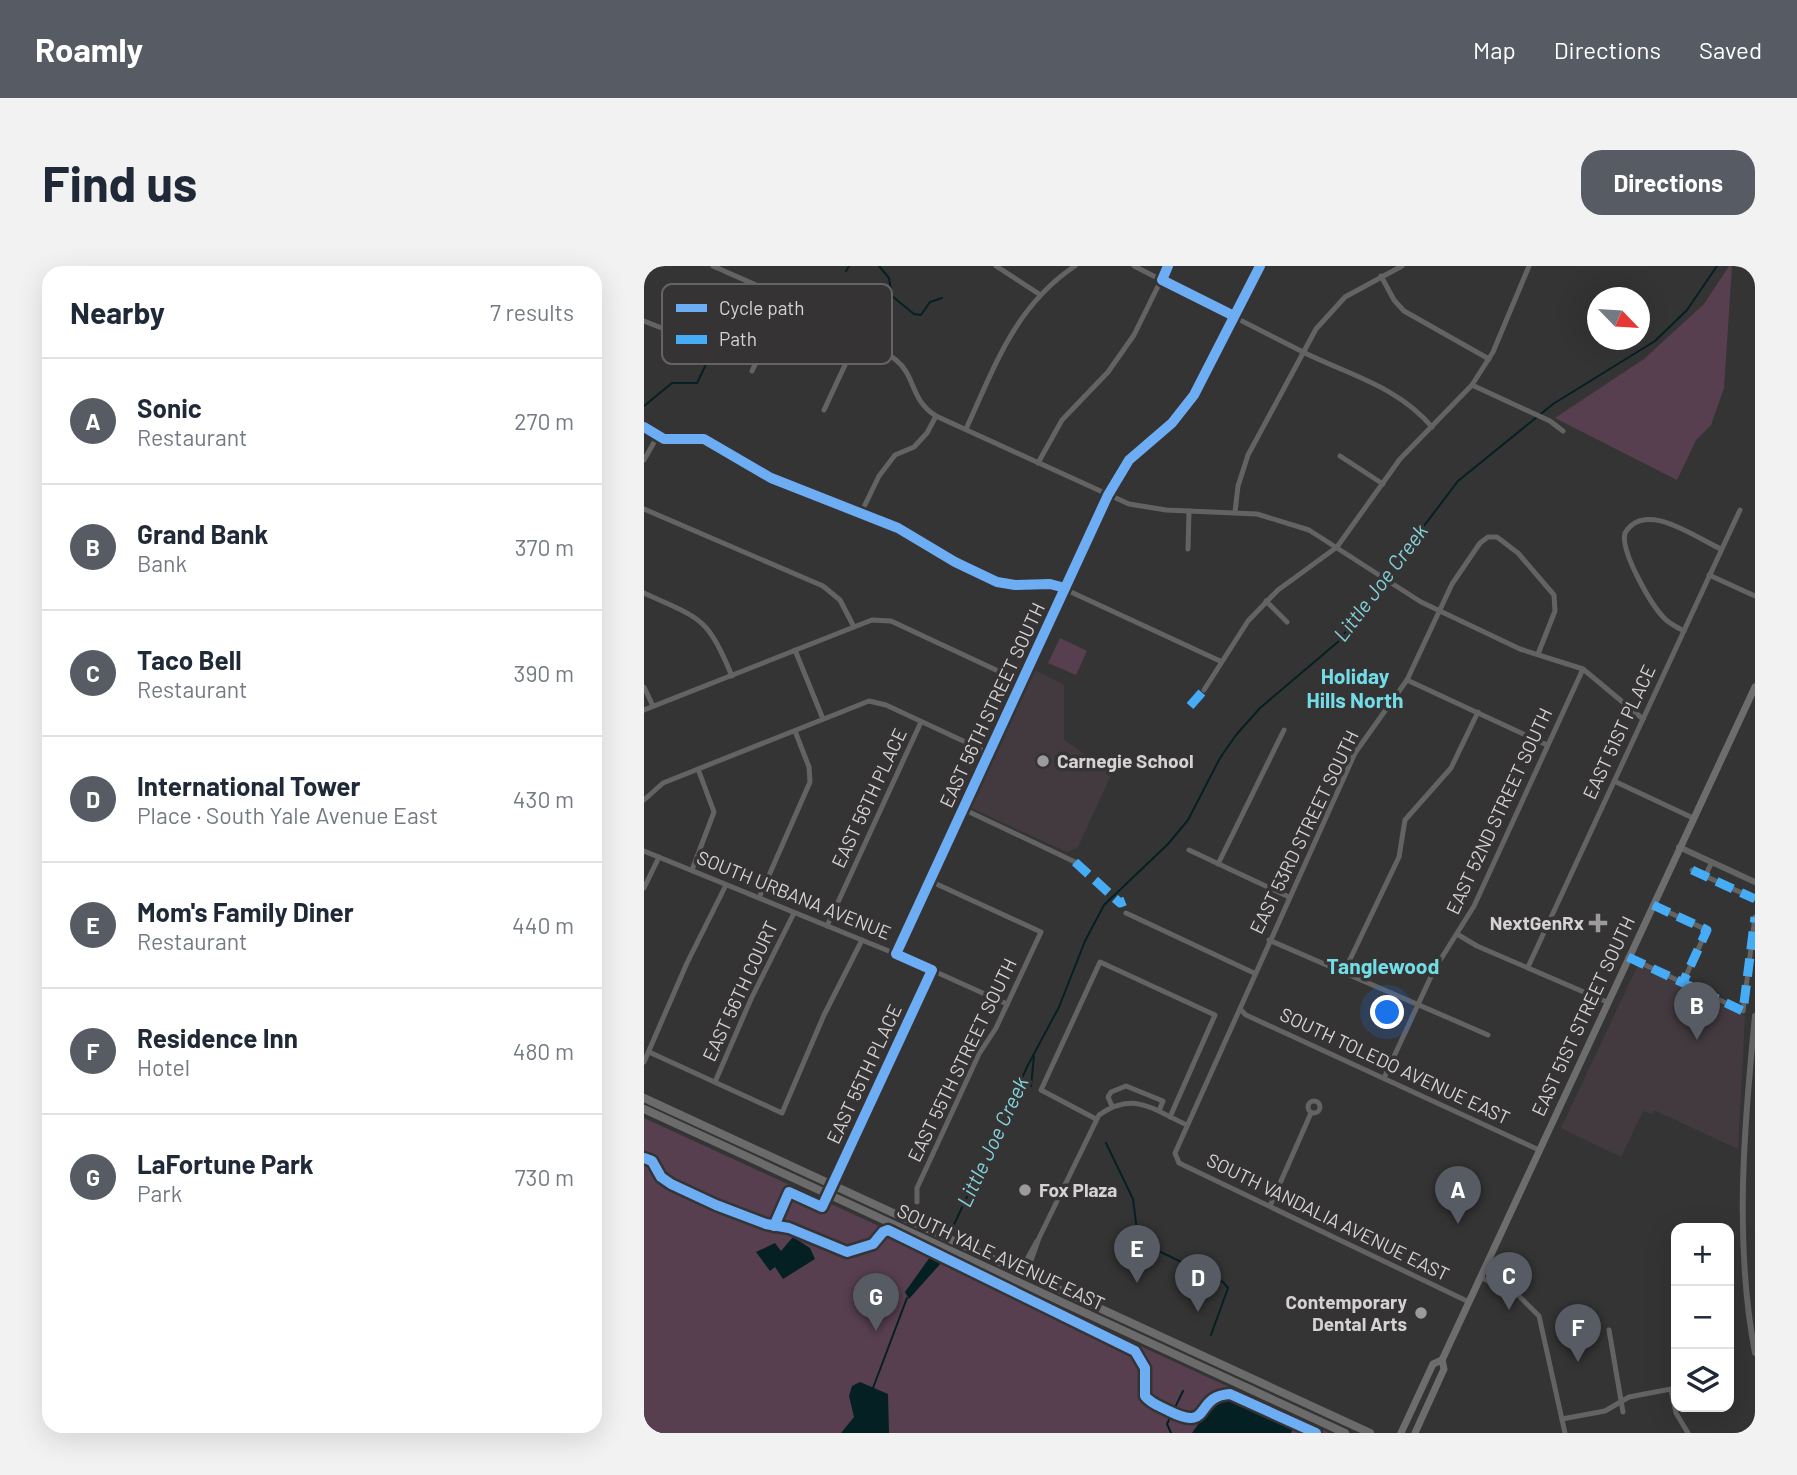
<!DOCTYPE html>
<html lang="en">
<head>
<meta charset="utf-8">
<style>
	body { margin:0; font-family:Barlow,sans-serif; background:#f2f2f3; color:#1f2937 }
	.controls { position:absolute; right:21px; bottom:21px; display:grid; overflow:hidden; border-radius:14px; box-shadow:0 7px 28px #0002 }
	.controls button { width:63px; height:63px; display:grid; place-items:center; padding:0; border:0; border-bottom:2px solid #e0e1e3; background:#fff; color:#1f2937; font:35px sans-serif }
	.compass { position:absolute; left:943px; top:21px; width:63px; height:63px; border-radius:50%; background:#fff; box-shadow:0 7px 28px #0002; rotate:115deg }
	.you { position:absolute; left:744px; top:747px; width:24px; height:24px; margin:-18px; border:5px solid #fff; border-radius:50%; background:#1a73e8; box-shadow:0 0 0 10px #1a73e833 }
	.badge { display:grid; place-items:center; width:46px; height:46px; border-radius:50%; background:#575c64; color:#fff; font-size:23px; font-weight:700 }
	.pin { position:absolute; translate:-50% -58px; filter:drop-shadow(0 2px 4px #0008) }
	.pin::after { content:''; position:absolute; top:37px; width:24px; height:21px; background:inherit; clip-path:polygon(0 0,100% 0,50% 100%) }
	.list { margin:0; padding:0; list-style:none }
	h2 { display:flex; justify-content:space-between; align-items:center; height:91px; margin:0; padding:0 28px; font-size:30px }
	h2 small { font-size:23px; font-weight:400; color:#747a83 }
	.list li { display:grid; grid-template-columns:46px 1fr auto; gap:21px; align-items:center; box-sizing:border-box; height:126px; padding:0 28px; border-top:2px solid #e0e1e3 }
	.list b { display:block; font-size:26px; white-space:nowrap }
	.list p { margin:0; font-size:23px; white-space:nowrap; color:#747a83 }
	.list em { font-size:23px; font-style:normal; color:#747a83 }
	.icon { flex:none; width:38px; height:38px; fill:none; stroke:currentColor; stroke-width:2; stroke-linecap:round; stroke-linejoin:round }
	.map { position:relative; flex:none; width:1111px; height:1167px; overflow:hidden; border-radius:21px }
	header { display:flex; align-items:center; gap:42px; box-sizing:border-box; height:98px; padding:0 35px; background:#575c64; color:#fff }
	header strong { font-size:33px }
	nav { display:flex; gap:38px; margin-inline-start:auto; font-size:24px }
	.intro { display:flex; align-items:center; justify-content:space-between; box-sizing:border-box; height:168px; padding:0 42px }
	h1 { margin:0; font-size:49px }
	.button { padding:18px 32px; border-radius:21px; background:#575c64; color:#fff; font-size:24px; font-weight:700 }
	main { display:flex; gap:42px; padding:0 42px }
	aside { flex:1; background:#fff; border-radius:21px; box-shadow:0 7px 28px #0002 }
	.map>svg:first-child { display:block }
</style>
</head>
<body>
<header>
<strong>Roamly</strong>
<nav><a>Map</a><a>Directions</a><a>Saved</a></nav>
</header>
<div class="intro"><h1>Find us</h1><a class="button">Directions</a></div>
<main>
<aside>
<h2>Nearby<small>7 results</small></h2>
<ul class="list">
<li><span class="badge">A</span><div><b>Sonic</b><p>Restaurant</p></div><em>270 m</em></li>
<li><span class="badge">B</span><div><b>Grand Bank</b><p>Bank</p></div><em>370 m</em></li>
<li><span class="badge">C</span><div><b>Taco Bell</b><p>Restaurant</p></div><em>390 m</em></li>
<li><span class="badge">D</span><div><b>International Tower</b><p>Place · South Yale Avenue East</p></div><em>430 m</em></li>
<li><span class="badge">E</span><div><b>Mom's Family Diner</b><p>Restaurant</p></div><em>440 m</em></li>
<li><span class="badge">F</span><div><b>Residence Inn</b><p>Hotel</p></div><em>480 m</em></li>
<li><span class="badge">G</span><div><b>LaFortune Park</b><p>Park</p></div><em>730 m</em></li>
</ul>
</aside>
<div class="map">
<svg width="1111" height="1167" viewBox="0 0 1111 1167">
	<rect width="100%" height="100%" fill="#353435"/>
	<!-- built -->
	<g fill="#423a3f">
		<path d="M391 404 420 419V474L468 507 434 581 423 586 327 542Z"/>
		<path d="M994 699 1101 750 1094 883 1010 844 1008 848 999 845 977 891 917 862Z"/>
	</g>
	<!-- green -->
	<g fill="#583f50">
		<path d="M1085 0H1088L1080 122 1067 159 1052 174 1033 214 911 152 1000 93 1060 38Z"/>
		<path d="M416 372 443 385 432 409 404 397Z"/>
		<path d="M0 852 685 1167H0Z"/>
	</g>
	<!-- water -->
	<g fill="#052023">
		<path d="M149 971 166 982 171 993 139 1013 131 1001 126 1005 112 986 131 977 137 985Z"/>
		<path d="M286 991 298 996 265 1033 261 1026Z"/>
		<path d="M216 1116 244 1128 245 1167H197L210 1151 205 1130 208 1120Z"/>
		<path d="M580 1134 594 1136 642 1157 649 1163 647 1167H548L567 1140Z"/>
	</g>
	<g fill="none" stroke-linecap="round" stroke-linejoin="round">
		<!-- stream -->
		<g stroke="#052023" stroke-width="2">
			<path d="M235 0 245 12 248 30 270 48 277 49 286 36 298 32"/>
			<path d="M202 5 205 0"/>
			<path d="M0 140 28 117H53L82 57 92 54 113 62"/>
			<path d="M742 310 814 215 909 138 1011 75 1043 44 1073 0"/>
			<path d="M387 820 390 790"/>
			<path d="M462 877 489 933 493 965 500 978 579 1016 584 1022 567 1069"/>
			<path d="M308 963 384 799 415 741 441 675 460 639 524 578 544 554 576 492 592 469 616 442 695 375 738 315"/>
			<path d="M229 1122 263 1032"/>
			<path d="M527 1167 523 1158 539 1125"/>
		</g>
		<!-- minor -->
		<g stroke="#636363" stroke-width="5">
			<path d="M69 0C130 28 199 52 252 94 272 110 266 134 292 150L485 238 522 244 613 248 665 264 777 336 876 383 939 403 999 453"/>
			<path d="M352 0 395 28"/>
			<path d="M490 0C546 28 602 57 659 86 705 109 753 120 788 161"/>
			<path d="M737 10 750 34 760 45 845 93"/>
			<path d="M0 55 28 66"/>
			<path d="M108 105 142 33"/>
			<path d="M828 119 906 155 919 165"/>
			<path d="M180 144 215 69"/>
			<path d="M0 161 20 173H60L127 212 254 262 311 296 353 316 414 320 576 395"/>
			<path d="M322 163C351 100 371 40 431 0"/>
			<path d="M696 190 739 218"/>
			<path d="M0 194 13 171"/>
			<path d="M394 197 418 154 464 106 490 69 524 0"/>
			<path d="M0 243 179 320 196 334 210 361"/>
			<path d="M591 246 594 220 604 189 672 63 701 31 758 0"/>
			<path d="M217 247 235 210 251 189 270 181 283 167 292 150"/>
			<path d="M544 283 545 245"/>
			<path d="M1065 309 1111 330"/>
			<path d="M0 327C58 354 62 349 88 410"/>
			<path d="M622 335 643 356"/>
			<path d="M1040 365C1033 361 1026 358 1021 353 1007 339 976 285 981 267 1001 233 1052 272 1077 283"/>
			<path d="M151 384 179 453"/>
			<path d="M763 414 903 479"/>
			<path d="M0 421 9 440"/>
			<path d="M560 424 604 355 634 324 693 281 756 193 828 119 849 86 885 0"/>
			<path d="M0 444 210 361 228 354 247 355 378 416"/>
			<path d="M970 515 1049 552"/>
			<path d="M0 534 19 517 225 435 242 439 345 487"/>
			<path d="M319 543 431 596"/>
			<path d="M545 584 645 631"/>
			<path d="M0 585 252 688 363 738"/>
			<path d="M574 598 640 464"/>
			<path d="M48 604 70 546 54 503"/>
			<path d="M1048 604 1111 633"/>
			<path d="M1061 610 1068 596"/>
			<path d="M0 622 15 591"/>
			<path d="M115 632 166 516 165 501 151 465"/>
			<path d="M1009 639 1063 664 1039 716"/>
			<path d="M482 647 610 707"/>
			<path d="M183 660 277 456"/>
			<path d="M813 668 833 680 963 736"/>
			<path d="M625 674 844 769"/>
			<path d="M252 688 470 217C491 182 528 164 550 130 576 89 587 39 616 0"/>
			<path d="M984 691 1099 745 1111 651"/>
			<path d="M884 701 1096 244"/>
			<path d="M700 706 755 591 761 554 807 502 834 446"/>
			<path d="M596 743 602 749 895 884"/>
			<path d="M5 786 138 847 180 749 218 674"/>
			<path d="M0 796 43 697 82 619"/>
			<path d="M740 812 790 704 830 640 939 403"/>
			<path d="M71 816 107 733 150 647"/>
			<circle cx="670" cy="841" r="6"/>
			<path d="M468 840 464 831 467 826 482 820 519 835 515 845"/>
			<path d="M452 853 397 824 456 696 571 749 526 851"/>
			<path d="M184 928 288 704"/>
			<path d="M273 936V922L335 788 352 762 397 666 286 615"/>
			<path d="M626 940 667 847"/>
			<path d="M376 1006 393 975"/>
			<path d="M382 1009 395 972 455 849C490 824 509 844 543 859"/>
			<path d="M836 1011 875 1030 895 1050 921 1167"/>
			<path d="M825 1036 535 897 531 887 711 487 763 414 808 318 836 277 844 271H853L874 287 910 329 911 345 894 388"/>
			<path d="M965 1064 979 1146"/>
			<path d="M918 1153 961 1145 985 1131 1027 1123 1032 1147 1044 1167"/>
		</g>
		<!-- tertiary -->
		<g stroke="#636363" stroke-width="6">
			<path d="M1035 581 1111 616"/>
			<path d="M1111 750C1100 860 1090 977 1111 1087"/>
		</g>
		<!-- secondary -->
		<g stroke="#6d6d6d" stroke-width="7">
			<path d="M757 1167 789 1098 798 1094"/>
			<path d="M771 1167 800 1103 798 1094 1111 421"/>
		</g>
		<!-- primary -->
		<g stroke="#6c6b6c" stroke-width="8">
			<path d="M0 832 726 1167"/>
			<path d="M0 843 701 1167"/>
		</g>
		<!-- quiet -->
		<g stroke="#46acf6" stroke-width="9" stroke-dasharray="18 9" stroke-linecap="butt">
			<path d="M546 440 560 424"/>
			<path d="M431 596 476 637 481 635"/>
			<path d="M1048 604 1111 633"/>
			<path d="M1009 639 1063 664 1039 716"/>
			<path d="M984 691 1099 745 1111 651"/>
		</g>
		<defs>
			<g id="cycleway">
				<path d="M524 0 518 14 590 50"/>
				<path d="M0 161 20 173H60L127 212 254 262 311 296 353 316 371 319 406 318 421 322"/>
				<path d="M0 892 8 895 17 911 27 918 72 939 122 958 145 962 203 986 229 978 239 966 244 964 491 1085 501 1102V1130C507 1138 516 1140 525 1145 569 1167 549 1130 586 1128L672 1167"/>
				<path d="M130 960 145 926 178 941 288 704 252 688 464 229 485 194 528 157 550 129 616 0"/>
			</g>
		</defs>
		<!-- cycleway casing -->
		<use href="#cycleway" stroke="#363335" stroke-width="15"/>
		<!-- cycleway -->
		<use href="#cycleway" stroke="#6dadf4" stroke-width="10"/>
	</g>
	<!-- markers -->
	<g fill="#9c9b9c" stroke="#363335" stroke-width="2.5">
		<circle cx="399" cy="495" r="7"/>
		<path d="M950.5 646.5h7v7h7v7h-7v7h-7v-7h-7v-7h7z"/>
		<circle cx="381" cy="924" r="7"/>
		<circle cx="777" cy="1047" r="7"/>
	</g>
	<g text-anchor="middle" stroke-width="7" stroke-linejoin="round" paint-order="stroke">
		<!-- street labels -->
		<g font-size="19" fill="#d4d2d3" stroke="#363335">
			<text transform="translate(348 439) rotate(-65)" y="7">EAST 56TH STREET SOUTH</text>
			<text transform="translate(975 466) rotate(-65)" y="7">EAST 51ST PLACE</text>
			<text transform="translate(225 532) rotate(-65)" y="7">EAST 56TH PLACE</text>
			<text transform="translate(855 545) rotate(-65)" y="7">EAST 52ND STREET SOUTH</text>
			<text transform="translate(660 566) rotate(-64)" y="7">EAST 53RD STREET SOUTH</text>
			<text transform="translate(150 629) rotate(22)" y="7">SOUTH URBANA AVENUE</text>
			<text transform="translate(96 725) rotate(-65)" y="7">EAST 56TH COURT</text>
			<text transform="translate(939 750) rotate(-65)" y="7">EAST 51ST STREET SOUTH</text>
			<text transform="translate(318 794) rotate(-64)" y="7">EAST 55TH STREET SOUTH</text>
			<text transform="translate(751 800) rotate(25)" y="7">SOUTH TOLEDO AVENUE EAST</text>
			<text transform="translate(220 808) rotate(-65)" y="7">EAST 55TH PLACE</text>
			<text transform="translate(684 951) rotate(26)" y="7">SOUTH VANDALIA AVENUE EAST</text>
			<text transform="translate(357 991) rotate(25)" y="7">SOUTH YALE AVENUE EAST</text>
		</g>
		<!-- poi labels -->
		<g font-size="19" font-weight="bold" fill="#d4d2d3" stroke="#363335" text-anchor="start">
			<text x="413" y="502">Carnegie School</text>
			<text x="940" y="664" text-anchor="end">NextGenRx</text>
			<text x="395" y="931">Fox Plaza</text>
			<text x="763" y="1043" text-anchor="end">Contemporary<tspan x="763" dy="22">Dental Arts</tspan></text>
		</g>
		<!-- water labels -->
		<g font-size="21" font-style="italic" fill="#81d2d9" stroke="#363335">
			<text transform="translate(737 317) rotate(-53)" y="7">Little Joe Creek</text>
			<text transform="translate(349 876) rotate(-65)" y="7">Little Joe Creek</text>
		</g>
		<!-- neighbourhood labels -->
		<g font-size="21" font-weight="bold" fill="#71dde6" stroke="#363335">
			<text x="711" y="418">Holiday<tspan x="711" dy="24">Hills North</tspan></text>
			<text x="739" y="708">Tanglewood</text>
		</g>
	</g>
	<!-- legend -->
	<rect x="18" y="18" width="230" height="80" rx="10" fill="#363335" stroke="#656364" stroke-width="2"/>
	<rect x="32" y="38" width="31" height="8" fill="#6dadf4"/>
	<rect x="32" y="69" width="31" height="9" fill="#46acf6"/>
	<g font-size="19" fill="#d4d2d3">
		<text x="75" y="49">Cycle path</text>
		<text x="75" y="80">Path</text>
	</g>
</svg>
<div class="controls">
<button>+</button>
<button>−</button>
<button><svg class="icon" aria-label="layers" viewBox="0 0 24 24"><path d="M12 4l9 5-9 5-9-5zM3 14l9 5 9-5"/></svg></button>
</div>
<svg class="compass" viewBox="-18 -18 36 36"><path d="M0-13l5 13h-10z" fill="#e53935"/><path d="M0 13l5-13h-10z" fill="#747a83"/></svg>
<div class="you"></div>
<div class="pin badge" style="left:814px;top:958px">A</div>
<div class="pin badge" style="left:1053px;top:774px">B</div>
<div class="pin badge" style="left:865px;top:1044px">C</div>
<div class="pin badge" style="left:554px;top:1046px">D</div>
<div class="pin badge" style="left:493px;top:1017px">E</div>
<div class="pin badge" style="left:934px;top:1096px">F</div>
<div class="pin badge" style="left:232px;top:1065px">G</div>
</div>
</main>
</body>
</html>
